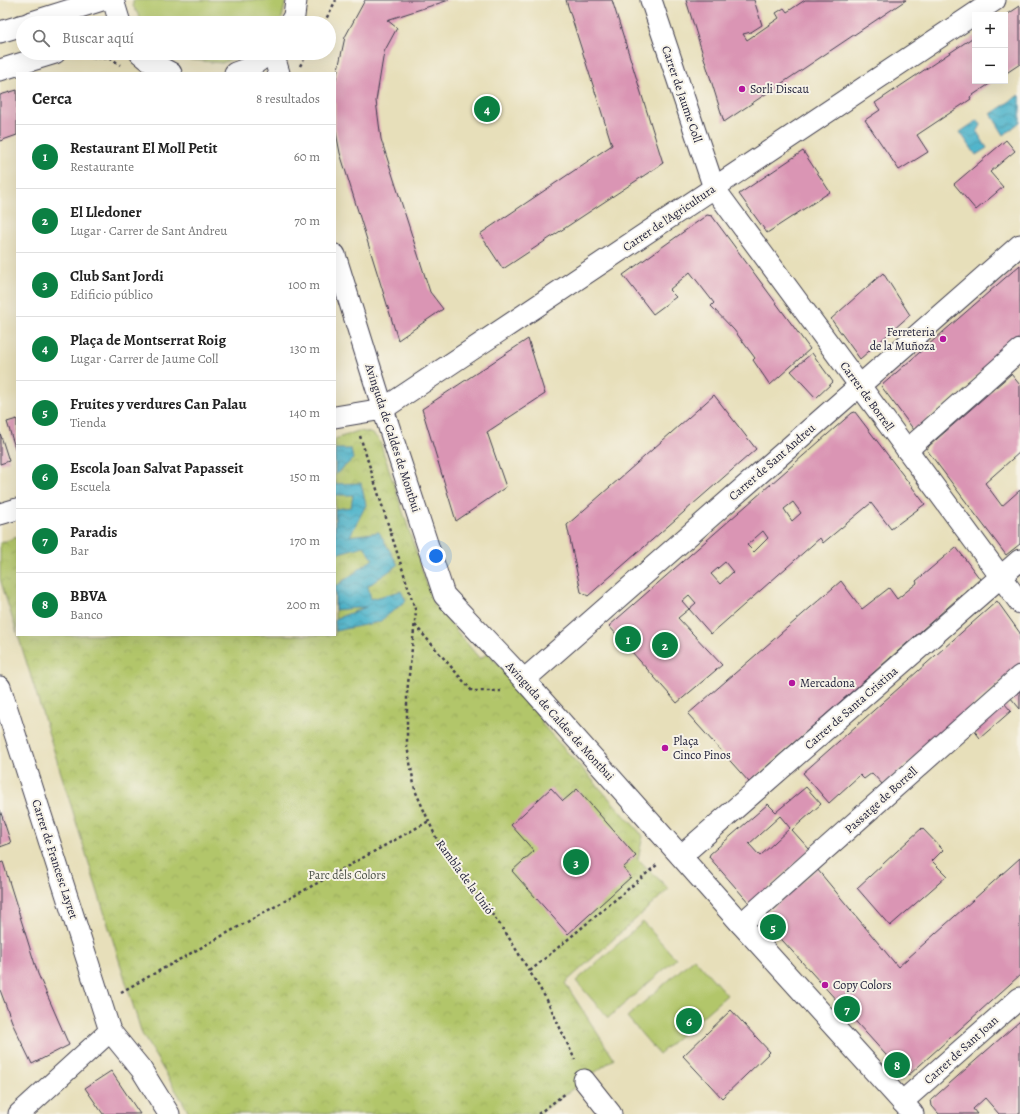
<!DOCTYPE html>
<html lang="es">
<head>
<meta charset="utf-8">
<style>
	body { margin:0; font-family:Alegreya,serif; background:#f6f6f6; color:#222 }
	.controls { position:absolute; right:12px; top:12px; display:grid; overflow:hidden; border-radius:0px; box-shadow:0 4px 16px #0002 }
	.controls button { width:36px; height:36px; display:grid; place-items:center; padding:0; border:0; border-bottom:1px solid #e0e0e0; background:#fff; color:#222; font:20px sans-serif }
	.you { position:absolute; left:436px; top:556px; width:14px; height:14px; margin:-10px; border:3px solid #fff; border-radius:50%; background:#1a73e8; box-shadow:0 0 0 6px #1a73e833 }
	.badge { display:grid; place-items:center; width:26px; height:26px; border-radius:50%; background:#0b8043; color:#fff; font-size:13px; font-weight:700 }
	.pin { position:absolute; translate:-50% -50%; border:2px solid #fff; box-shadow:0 1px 4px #0006 }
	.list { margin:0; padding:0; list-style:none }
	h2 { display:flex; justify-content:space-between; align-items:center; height:52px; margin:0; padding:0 16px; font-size:17px }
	h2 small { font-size:13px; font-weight:400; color:#767676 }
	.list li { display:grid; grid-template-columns:26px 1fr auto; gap:12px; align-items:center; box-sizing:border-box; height:64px; padding:0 16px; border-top:1px solid #e0e0e0 }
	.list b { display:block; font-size:15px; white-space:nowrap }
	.list p { margin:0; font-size:13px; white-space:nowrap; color:#767676 }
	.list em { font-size:13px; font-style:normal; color:#767676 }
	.icon { flex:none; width:22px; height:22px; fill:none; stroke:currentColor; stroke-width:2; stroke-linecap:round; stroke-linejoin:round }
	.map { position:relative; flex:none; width:1020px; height:1114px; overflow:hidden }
	.search { position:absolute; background:#fff; box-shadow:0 4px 16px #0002; left:16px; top:16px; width:320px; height:44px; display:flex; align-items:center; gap:10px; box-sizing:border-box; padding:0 14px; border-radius:22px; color:#767676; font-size:15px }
	.panel { position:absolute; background:#fff; box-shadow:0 4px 16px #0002; left:16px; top:72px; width:320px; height:564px; border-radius:0px }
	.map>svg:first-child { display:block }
</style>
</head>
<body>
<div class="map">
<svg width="1020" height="1114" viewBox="0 0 1020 1114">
	<defs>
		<pattern id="park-crowns" width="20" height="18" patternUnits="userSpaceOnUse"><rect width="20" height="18" fill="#b2c66a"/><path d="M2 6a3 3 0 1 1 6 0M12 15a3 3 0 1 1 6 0" fill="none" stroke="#99aa5d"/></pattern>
		<pattern id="water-waves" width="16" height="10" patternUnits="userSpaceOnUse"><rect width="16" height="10" fill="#4cb3ca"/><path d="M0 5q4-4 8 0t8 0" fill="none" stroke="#3f91a5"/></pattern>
	</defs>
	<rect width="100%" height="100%" fill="#f7f3e8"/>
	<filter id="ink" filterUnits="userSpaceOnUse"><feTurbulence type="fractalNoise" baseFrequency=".025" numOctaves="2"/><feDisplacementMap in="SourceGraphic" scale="8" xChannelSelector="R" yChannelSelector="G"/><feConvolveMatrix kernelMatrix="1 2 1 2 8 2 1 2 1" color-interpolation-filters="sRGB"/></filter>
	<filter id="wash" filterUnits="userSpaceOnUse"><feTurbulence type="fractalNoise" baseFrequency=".012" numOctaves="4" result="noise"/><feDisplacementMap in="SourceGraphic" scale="16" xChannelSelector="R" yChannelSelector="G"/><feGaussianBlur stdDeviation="0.9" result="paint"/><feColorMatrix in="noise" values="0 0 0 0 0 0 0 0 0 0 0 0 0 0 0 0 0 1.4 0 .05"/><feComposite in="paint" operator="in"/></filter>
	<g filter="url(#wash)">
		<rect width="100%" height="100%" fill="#e7dfba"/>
		<!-- green -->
		<g fill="#b2c66a" stroke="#6a7452">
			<path d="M133 0H286L282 18 278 23H143L133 6Z"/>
			<path d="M174 53H245L222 63 184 59Z"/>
			<path d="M643 922 676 959 608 1018 576 981Z"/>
			<path d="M694 958 727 995 659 1054 627 1017Z"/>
		</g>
		<!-- park -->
		<g fill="url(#park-crowns)" stroke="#6a7452">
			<path d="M358 431C368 432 375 433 380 442L433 603 480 659 488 653 545 716 541 723 643 836 638 859 669 889 565 983 614 1059 584 1080 540 1114H190L142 1034 18 635H335V439Z"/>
			<path d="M17 537V633L0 579V543Z"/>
		</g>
		<!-- water -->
		<g fill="url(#water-waves)" stroke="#376a82">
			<path d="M1019 95 1020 96V122L1004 135 991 114Z"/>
			<path d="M978 120 981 125 977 132 987 148 976 155 960 132Z"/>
			<path d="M335 449H351L353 459 335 475Z"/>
			<path d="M361 483 366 505 350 536 379 532 398 565 368 586 371 599 401 591 406 601 379 622 335 631V619L366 607 335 610V587L373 559 364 546 335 554V540L336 539 335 538V509L351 507 353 495H335V484Z"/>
		</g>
		<g id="blocks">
			<!-- building -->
			<g fill="#da95b4" fill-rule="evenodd">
				<path d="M365 0H449L387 20 397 28 384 52 376 101 381 139 430 292 443 309 398 340 340 153 335 127V83L345 37Z"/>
				<path d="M566 0H612L663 163 503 269 480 234 612 145Z"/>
				<path d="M686 0H754L762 25 751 32 743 34 747 40 779 18 776 13 784 8 787 12 805 0H906L724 122Z"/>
				<path d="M1020 6V64L1005 74V16Z"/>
				<path d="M975 36V81H994L970 97 971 99 917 135 928 152 899 170 865 120 880 110 875 103Z"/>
				<path d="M17 90V135L0 141V95Z"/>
				<path d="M1006 140 1015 151 990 172 1003 187 976 210 954 184Z"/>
				<path d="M803 151 830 192 767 233 739 194Z"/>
				<path d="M707 215 712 216 810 349 770 385 753 360 755 358 734 330 711 306 714 303 690 272 669 290 676 297 653 314 623 275Z"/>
				<path d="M1020 265V337L914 430 881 386Z"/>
				<path d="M883 273 910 315 860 359 831 319Z"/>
				<path d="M528 339 545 394 487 432 506 487 456 521 422 409Z"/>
				<path d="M812 353 833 382 816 398 791 371Z"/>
				<path d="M1011 374 1020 385V452L985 483 1002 506 1020 490V544L1006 555 927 450 929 446Z"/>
				<path d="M714 395 756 449 588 596 581 592 567 525Z"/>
				<path d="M855 412 925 504 891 529 871 503 823 543 820 538 711 634 689 609 678 618 722 665 677 703 609 626 852 413ZM793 502 801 513 792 521 784 509ZM763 531 768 538 754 552 747 545ZM725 562 733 572 720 584 711 574ZM689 595 696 603 689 609 682 601Z"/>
				<path d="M17 419V454L7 422Z"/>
				<path d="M0 433 9 461 0 464Z"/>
				<path d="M956 547 980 579 749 782 688 714 841 581 862 609 889 588 897 599 917 583 916 581Z"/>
				<path d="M997 601 1020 633V664L883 785 872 773 864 779 860 775 829 803 803 773Z"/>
				<path d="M1020 689V709L1010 697Z"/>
				<path d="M1004 703 1011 711 980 738 973 729Z"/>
				<path d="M806 787 821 804 792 830 810 850 750 904 709 857 710 854 768 804 776 812ZM780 816 790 828 760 856 749 844Z"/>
				<path d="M551 788 563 801 577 789 636 856 623 868 631 877 568 934 512 871 534 851 511 825Z"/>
				<path d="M0 810 11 843 0 847Z"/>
				<path d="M922 828 943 850 932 861 947 876 890 926 857 888Z"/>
				<path d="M1020 858V975L910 1074 904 1075 764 920 768 912 817 869 898 967Z"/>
				<path d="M3 862 38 974 69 1045 32 1064 14 1027 0 990V863Z"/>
				<path d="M731 1010 770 1052 722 1098 683 1056Z"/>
				<path d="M1020 1021V1114H999L985 1098 973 1109 977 1114H939L932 1106 931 1100Z"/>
				<path d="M111 1071 140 1114H103L85 1088Z"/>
			</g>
		</g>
	</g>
	<g filter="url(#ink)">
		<use href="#blocks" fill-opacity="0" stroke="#403e4e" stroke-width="1"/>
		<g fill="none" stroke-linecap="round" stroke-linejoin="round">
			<defs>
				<g id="street">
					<path d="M113 0 120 23"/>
					<path d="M651 0 714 188 1020 603"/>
					<path d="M29 23 102 0"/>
					<path d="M290 23 294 16 296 0"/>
					<path d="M0 32 23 25"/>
					<path d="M140 53 152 63 171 73"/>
					<path d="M273 53 279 73"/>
					<path d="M0 70 55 53"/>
					<path d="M235 73 249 68 270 53"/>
					<path d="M335 255 383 409 444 595 524 680 741 924 913 1114"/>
					<path d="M335 417 383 409 995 0"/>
					<path d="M907 450 1020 350"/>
					<path d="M0 514 17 509"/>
					<path d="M524 680 1020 245"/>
					<path d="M0 687 110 1031 141 1069 169 1114"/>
					<path d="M681 856 1020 560"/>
					<path d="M741 924 1020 676"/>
					<path d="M584 1080 611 1114"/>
					<path d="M902 1102 1020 998"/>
					<path d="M19 1114 110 1031"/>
				</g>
			</defs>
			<!-- street casing -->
			<use href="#street" stroke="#403e4e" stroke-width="23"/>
			<!-- path -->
			<g stroke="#403e4e" stroke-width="2.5" stroke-dasharray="3 3" stroke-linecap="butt">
				<path d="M324 23 336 0"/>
				<path d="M89 53 91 58H111L120 65"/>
				<path d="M300 66 307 53"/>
				<path d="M360 436 416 612 407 693V746L415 790 437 840 506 933 547 1000 575 1060"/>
				<path d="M415 625 472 691H501"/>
				<path d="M530 971 658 864"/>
				<path d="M121 992 429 821"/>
				<path d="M538 1114 566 1093"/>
			</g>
			<!-- street -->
			<use href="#street" stroke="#fff" stroke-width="21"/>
		</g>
	</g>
	<!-- markers -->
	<g fill="#b5179e" stroke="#f7f3e8" stroke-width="1.5">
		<circle cx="742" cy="89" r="4"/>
		<circle cx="943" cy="339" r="4"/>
		<circle cx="792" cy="683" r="4"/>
		<circle cx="665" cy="748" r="4"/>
		<circle cx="825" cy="985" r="4"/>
	</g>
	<g text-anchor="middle" stroke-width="4" stroke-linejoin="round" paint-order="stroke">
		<!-- poi labels -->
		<g font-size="12" fill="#22223b" stroke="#f7f3e8" text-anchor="start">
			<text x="750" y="93">Sorli Discau</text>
			<text x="935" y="336" text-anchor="end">Ferreteria<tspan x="935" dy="14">de la Muñoza</tspan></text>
			<text x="800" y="687">Mercadona</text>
			<text x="673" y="745">Plaça<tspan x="673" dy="14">Cinco Pinos</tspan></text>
			<text x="833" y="989">Copy Colors</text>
		</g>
		<!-- street labels -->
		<g font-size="12" fill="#22223b" stroke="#f7f3e8">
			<text transform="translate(682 94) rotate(71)" y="4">Carrer de Jaume Coll</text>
			<text transform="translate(669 218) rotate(-34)" y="4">Carrer de l'Agricultura</text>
			<text transform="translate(867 396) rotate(54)" y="4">Carrer de Borrell</text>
			<text transform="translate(393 438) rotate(72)" y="4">Avinguda de Caldes de Montbui</text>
			<text transform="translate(772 462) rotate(-41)" y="4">Carrer de Sant Andreu</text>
			<text transform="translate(851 708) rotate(-41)" y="4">Carrer de Santa Cristina</text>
			<text transform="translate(560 721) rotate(48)" y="4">Avinguda de Caldes de Montbui</text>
			<text transform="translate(881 800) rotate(-42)" y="4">Passatge de Borrell</text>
			<text transform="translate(55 859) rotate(72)" y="4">Carrer de Francesc Layret</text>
			<text transform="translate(465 877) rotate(54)" y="4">Rambla de la Unió</text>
			<text transform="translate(961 1050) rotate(-42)" y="4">Carrer de Sant Joan</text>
		</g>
		<!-- park labels -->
		<g font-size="12" fill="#4d5349" stroke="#f7f3e8">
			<text x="347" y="879">Parc dels Colors</text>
		</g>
	</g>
</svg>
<div class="controls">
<button>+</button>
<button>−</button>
</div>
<div class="you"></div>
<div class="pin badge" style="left:628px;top:639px">1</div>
<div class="pin badge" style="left:665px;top:645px">2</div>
<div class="pin badge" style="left:576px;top:862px">3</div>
<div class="pin badge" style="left:487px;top:109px">4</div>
<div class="pin badge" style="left:773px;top:927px">5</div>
<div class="pin badge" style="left:689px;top:1021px">6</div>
<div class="pin badge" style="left:847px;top:1009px">7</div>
<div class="pin badge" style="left:897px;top:1065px">8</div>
<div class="search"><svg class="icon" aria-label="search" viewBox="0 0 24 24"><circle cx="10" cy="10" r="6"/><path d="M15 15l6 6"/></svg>Buscar aquí</div>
<section class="panel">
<h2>Cerca<small>8 resultados</small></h2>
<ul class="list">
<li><span class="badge">1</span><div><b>Restaurant El Moll Petit</b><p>Restaurante</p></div><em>60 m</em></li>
<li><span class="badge">2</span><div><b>El Lledoner</b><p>Lugar · Carrer de Sant Andreu</p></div><em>70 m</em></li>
<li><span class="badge">3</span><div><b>Club Sant Jordi</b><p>Edificio público</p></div><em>100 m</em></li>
<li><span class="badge">4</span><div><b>Plaça de Montserrat Roig</b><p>Lugar · Carrer de Jaume Coll</p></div><em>130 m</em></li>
<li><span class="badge">5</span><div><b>Fruites y verdures Can Palau</b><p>Tienda</p></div><em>140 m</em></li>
<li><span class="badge">6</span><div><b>Escola Joan Salvat Papasseit</b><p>Escuela</p></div><em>150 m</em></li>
<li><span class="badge">7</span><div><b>Paradis</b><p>Bar</p></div><em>170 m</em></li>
<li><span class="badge">8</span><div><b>BBVA</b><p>Banco</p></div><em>200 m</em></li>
</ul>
</section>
</div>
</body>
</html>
